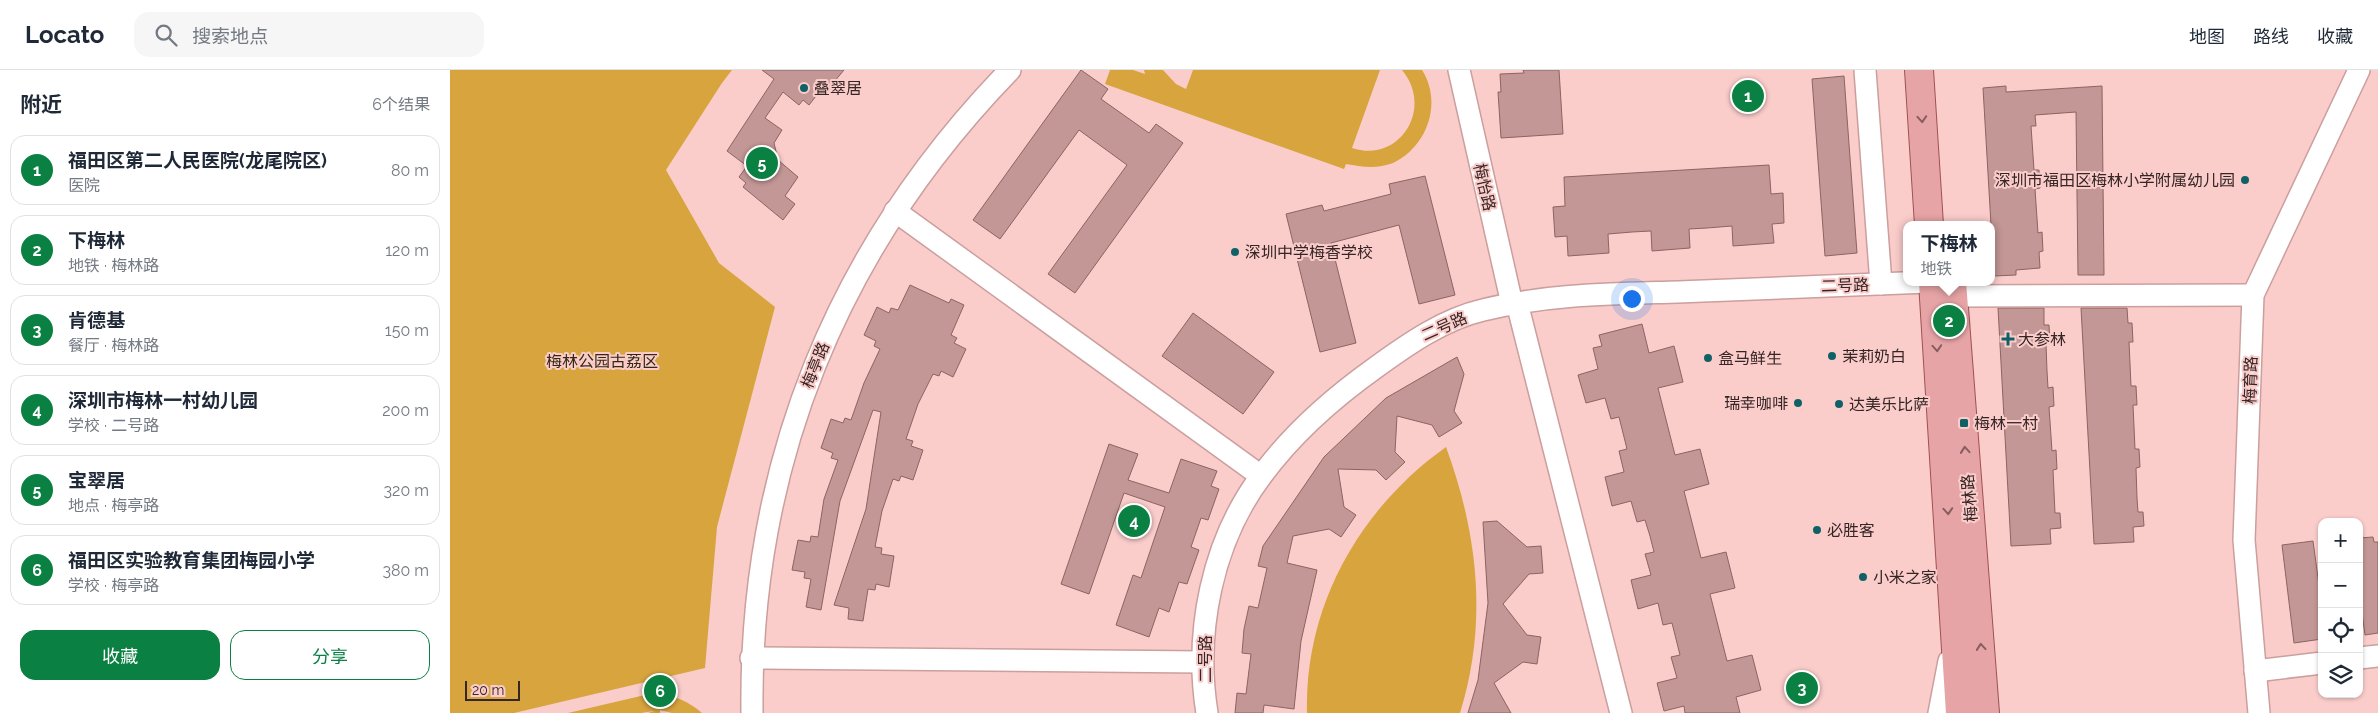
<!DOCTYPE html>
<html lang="zh">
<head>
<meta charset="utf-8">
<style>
	body { margin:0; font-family:Raleway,"Noto Sans SC",sans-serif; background:#f6f6f7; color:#1f2937 }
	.controls { position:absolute; right:15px; bottom:15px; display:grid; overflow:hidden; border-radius:10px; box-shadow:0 1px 4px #0004 }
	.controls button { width:45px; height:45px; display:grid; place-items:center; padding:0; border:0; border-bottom:1px solid #e0e1e3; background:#fff; color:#1f2937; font:25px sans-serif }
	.scale { position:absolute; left:15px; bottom:12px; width:55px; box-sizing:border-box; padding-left:5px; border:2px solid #362525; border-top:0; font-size:14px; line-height:18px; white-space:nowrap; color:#362525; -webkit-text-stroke:4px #facdcb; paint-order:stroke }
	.you { position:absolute; left:1181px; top:228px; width:18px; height:18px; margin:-12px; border:4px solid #fff; border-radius:50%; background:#1a73e8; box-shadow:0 0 0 8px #1a73e833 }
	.badge { display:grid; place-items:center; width:32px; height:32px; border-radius:50%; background:#0b8043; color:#fff; font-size:16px; font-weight:700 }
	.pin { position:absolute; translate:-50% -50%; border:2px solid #fff; box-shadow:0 1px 5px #0006 }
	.popup { position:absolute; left:1453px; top:151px; width:92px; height:65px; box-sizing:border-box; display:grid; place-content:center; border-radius:10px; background:#fff; filter:drop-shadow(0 1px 4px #0005); font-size:16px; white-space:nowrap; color:#747a83 }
	.popup b { font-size:19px; color:#1f2937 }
	.popup::after { content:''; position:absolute; left:50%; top:100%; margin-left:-10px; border:10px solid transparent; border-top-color:#fff }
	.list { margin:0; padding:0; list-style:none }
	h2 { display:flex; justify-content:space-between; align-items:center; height:65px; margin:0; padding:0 20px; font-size:21px }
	h2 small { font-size:16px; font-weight:400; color:#747a83 }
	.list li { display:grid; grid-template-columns:32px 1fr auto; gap:15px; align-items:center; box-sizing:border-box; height:70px; margin:0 10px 10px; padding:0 10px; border:1px solid #e0e1e3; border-radius:15px }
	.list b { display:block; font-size:19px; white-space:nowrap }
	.list p { margin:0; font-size:16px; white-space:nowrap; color:#747a83 }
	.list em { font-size:16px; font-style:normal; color:#747a83 }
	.actions { display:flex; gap:10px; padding:15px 20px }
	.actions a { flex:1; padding:11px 0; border:1px solid #0b8043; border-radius:15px; text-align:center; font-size:18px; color:#0b8043 }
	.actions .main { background:#0b8043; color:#fff }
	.icon { flex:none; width:28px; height:28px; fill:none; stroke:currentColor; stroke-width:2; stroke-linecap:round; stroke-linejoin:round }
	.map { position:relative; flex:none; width:1928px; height:643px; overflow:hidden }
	header { display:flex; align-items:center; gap:30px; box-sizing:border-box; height:70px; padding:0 25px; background:#fff; border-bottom:1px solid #e0e1e3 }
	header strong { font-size:24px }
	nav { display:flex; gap:28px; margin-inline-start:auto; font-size:18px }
	.search { width:350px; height:45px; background:#f6f6f7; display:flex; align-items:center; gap:12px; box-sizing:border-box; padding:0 18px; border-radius:15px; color:#747a83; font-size:19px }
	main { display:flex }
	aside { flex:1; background:#fff }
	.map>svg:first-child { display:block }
</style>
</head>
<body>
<header>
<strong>Locato</strong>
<div class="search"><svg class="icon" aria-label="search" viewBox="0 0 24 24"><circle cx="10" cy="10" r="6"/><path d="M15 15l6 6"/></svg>搜索地点</div>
<nav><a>地图</a><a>路线</a><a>收藏</a></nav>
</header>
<main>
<aside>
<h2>附近<small>6个结果</small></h2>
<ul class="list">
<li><span class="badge">1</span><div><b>福田区第二人民医院(龙尾院区)</b><p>医院</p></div><em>80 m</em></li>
<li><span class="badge">2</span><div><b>下梅林</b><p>地铁 · 梅林路</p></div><em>120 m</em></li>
<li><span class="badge">3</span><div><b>肯德基</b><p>餐厅 · 梅林路</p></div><em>150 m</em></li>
<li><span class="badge">4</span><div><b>深圳市梅林一村幼儿园</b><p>学校 · 二号路</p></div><em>200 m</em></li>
<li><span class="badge">5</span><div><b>宝翠居</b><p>地点 · 梅亭路</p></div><em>320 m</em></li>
<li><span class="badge">6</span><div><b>福田区实验教育集团梅园小学</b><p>学校 · 梅亭路</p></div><em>380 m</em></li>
</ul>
<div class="actions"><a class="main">收藏</a><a>分享</a></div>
</aside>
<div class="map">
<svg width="1928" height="643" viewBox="0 0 1928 643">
	<rect width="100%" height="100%" fill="#facdcb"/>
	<!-- green -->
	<g fill="#d8a43e">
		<path d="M0 0H282L272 13 216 100 269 193 325 237 267 457 255 598 64 643H0Z"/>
		<path d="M660 0H683L695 4 694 0H713L726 14 736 19 743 0H930L902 78C950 94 984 38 952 0H972C993 33 977 77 943 93 927 99 912 97 896 94L894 99 655 14Z"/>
		<path d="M996 377C1028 464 1038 553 1010 643H857C854 536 910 438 996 377Z"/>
		<path d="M210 624C227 626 239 632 252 643H222L210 640V643H198L204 641 191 643H118L195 625Z"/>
	</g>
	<!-- building -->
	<g fill="#c29795" stroke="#8c6463">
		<path d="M312 0H394L374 24 370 21 359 35 353 30 349 35 333 22 315 48 332 60 324 73 328 90 348 107 335 126 345 134 333 150 293 117 296 113 289 107 297 96 277 81 324 9Z"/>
		<path d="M631 0 658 19 651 29 699 63 706 54 733 73 625 223 598 204 677 95 629 60 550 169 523 150Z"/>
		<path d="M1073 0H1109L1113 64 1051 68 1048 22H1051L1050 4 1074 3Z"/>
		<path d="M1394 6 1407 183 1375 186 1362 9Z"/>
		<path d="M1556 16V22L1652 16 1654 205H1628L1626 42 1585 45 1586 56H1581L1584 100H1589L1590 118 1585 119 1588 163 1592 162 1593 181 1589 182 1590 198 1566 200V205L1544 206 1533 18Z"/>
		<path d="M1319 95 1321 124 1333 123 1334 153 1322 154 1324 173 1283 176 1282 156 1257 158 1239 159 1240 178 1202 181 1201 161 1182 162 1158 164 1159 183 1118 186 1117 166 1105 167 1103 137 1115 136 1114 107Z"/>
		<path d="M975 106 1005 225 969 234 949 155 881 173 906 273 870 282 836 144 872 135 874 141 941 124 939 114Z"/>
		<path d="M460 215 499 233 501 229 514 235 501 265 507 268 504 273 516 279 503 307 491 301 489 306 483 304 468 334 456 369 463 371 461 376 473 380 463 410 451 406 449 411 443 409 432 441 425 477 432 478 431 484 444 486 439 517 426 514 425 520 418 519 413 551 398 549 399 538 384 535 416 439 431 342 423 340 390 431 371 540 356 537 361 509 354 508 355 502 342 500 348 470 360 472 361 466 368 467 374 429 388 390 381 388 383 383 371 378 381 349 393 353 395 348 401 350 414 313 430 279 424 276 426 271 414 265 427 237 439 243 441 238 448 240Z"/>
		<path d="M1548 238H1594V255H1599L1600 273 1596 274 1597 301 1598 318 1603 317 1604 336 1599 337 1602 381 1606 380 1607 399 1603 400 1605 443H1610L1611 458 1600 459 1601 474 1561 476Z"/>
		<path d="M1631 238H1677L1678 253H1682L1683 272H1679L1681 316H1686L1687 335H1683L1685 379H1689L1690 397 1686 398 1687 428 1688 442H1693L1694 456 1683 457 1684 472 1644 474Z"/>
		<path d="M743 243 824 302 793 344 712 286Z"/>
		<path d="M1192 254 1199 283 1224 276 1233 312 1208 318 1225 385 1250 379 1259 414 1234 421 1251 488 1276 482 1285 518 1260 524 1277 591 1302 585 1311 620 1286 627 1290 643H1235L1234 636 1214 641 1207 613 1227 608 1221 587 1230 585 1222 553 1213 555 1208 533 1188 539 1181 510 1201 505 1195 484 1204 482 1200 466 1195 450 1187 452 1181 431 1162 436 1155 407 1174 402 1169 381 1177 379 1169 347 1161 349 1155 328 1136 333 1128 305 1148 299 1143 278 1152 276 1149 265Z"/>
		<path d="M1007 287 1014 304 1004 341 1012 353 989 367 982 355 947 346 945 382 955 392 936 410 926 400 888 399 894 437 906 445 891 467 879 459 843 466 837 493 867 500 851 571 844 639 814 635 813 643H785L787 623 796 624 801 584 792 583 794 559 799 536 808 538 817 498 808 496 813 476 874 387 936 328Z"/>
		<path d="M659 374 688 384 678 410 719 423 731 389 767 401 761 416 769 419 758 450 751 448 741 477 749 480 737 514 729 512 719 542 709 538 699 567 666 555 683 505 691 508 715 437 674 423 639 524 611 514Z"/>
		<path d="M1047 451 1077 477 1091 476 1093 503 1079 504 1053 534 1077 565 1091 567 1087 594 1073 592 1044 613 1061 643H1018L1028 610 1038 533 1033 452Z"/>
		<path d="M1923 467 1924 472H1928V563L1915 565 1909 521V468Z"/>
		<path d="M1863 471 1872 537V569L1844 573 1832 475Z"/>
	</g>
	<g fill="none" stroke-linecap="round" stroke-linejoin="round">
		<defs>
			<g id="minor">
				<path d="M1009 0 1062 234"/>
				<path d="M1415 0 1431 214"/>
				<path d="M445 141 811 406"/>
				<path d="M1503 226 1803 225"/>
				<path d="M1067 233 1171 643"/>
				<path d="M301 588 752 592"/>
				<path d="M1909 588 1928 586"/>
				<path d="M1805 601 1872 593"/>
				<path d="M302 643C299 395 387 178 560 0"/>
				<path d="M757 643C744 562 762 471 812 405 843 363 883 328 925 298 958 274 994 249 1033 240 1097 224 1162 224 1228 222 1311 219 1395 215 1478 212"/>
				<path d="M1489 643 1499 591"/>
				<path d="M1809 643 1794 470 1803 225 1909 0"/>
			</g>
			<g id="major">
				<path d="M1469 0 1479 155"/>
				<path d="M1483 212 1510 643"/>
				<path d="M1502 212 1535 643"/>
			</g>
		</defs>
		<!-- minor casing -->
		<use href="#minor" stroke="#cb9f9e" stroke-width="24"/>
		<!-- major casing -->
		<use href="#major" stroke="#9f5152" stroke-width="30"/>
		<!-- minor -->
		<use href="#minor" stroke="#fff" stroke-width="21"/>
		<!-- major -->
		<use href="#major" stroke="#e7a4a6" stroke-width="28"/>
	</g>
	<!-- one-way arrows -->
	<defs><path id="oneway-chevron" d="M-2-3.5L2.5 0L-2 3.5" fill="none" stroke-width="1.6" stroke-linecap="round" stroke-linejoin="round" transform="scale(1.25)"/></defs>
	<g stroke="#865e5f">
		<use href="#oneway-chevron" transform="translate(1472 49) rotate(86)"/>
		<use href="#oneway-chevron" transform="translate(1487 278) rotate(86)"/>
		<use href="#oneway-chevron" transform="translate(1515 380) rotate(-95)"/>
		<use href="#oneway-chevron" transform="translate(1498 441) rotate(86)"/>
		<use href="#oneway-chevron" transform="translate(1531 577) rotate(-95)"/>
	</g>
	<!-- markers -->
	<g fill="#106166" stroke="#facdcb" stroke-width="2">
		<circle cx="354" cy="18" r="5"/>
		<circle cx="1795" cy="110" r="5"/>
		<circle cx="785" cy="182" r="5"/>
		<path d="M1555.5 261.5h5v5h5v5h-5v5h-5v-5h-5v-5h5z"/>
		<circle cx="1382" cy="286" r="5"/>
		<circle cx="1258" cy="288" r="5"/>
		<circle cx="1348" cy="333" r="5"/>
		<circle cx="1389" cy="334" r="5"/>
		<rect x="1509" y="348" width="10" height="10" rx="2.5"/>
		<circle cx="1367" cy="460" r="5"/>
		<circle cx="1413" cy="507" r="5"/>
	</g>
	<g text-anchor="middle" stroke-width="4" stroke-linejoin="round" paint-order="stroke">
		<!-- poi labels -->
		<g font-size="16" fill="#362525" stroke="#facdcb" text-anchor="start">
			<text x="364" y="24">叠翠居</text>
			<text x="1785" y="116" text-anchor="end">深圳市福田区梅林小学附属幼儿园</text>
			<text x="795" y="188">深圳中学梅香学校</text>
			<text x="1568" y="275">大参林</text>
			<text x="1392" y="292">茉莉奶白</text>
			<text x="1268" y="294">盒马鲜生</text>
			<text x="1338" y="339" text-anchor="end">瑞幸咖啡</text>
			<text x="1399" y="340">达美乐比萨</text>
			<text x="1524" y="359">梅林一村</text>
			<text x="1377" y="466">必胜客</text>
			<text x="1423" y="513">小米之家</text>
		</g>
		<!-- street labels -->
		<g font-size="16" fill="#362525" stroke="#facdcb">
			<text transform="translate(1035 117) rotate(77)" y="6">梅怡路</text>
			<text transform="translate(1395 215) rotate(-2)" y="6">二号路</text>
			<text transform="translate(994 256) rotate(-24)" y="6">二号路</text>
			<text transform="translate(365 295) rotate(-68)" y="6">梅亭路</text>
			<text transform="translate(1800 310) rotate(-88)" y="6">梅育路</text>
			<text transform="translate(1519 428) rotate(-95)" y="6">梅林路</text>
			<text transform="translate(755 589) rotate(-90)" y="6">二号路</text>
		</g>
		<!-- park labels -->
		<g font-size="16" fill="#352812" stroke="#facdcb">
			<text x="152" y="297">梅林公园古荔区</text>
		</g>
	</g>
</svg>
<div class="controls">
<button>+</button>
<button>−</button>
<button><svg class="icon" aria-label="locate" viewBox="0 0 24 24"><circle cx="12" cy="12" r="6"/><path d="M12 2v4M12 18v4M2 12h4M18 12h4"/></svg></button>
<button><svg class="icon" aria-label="layers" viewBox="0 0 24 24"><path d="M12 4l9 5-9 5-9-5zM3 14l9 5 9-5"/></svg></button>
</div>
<div class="scale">20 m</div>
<div class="you"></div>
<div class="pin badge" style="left:1298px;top:26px">1</div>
<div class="pin badge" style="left:1499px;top:251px">2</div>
<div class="popup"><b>下梅林</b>地铁</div>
<div class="pin badge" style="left:1352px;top:618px">3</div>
<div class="pin badge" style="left:684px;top:451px">4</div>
<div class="pin badge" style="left:312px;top:93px">5</div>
<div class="pin badge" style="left:210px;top:621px">6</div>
</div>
</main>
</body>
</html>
